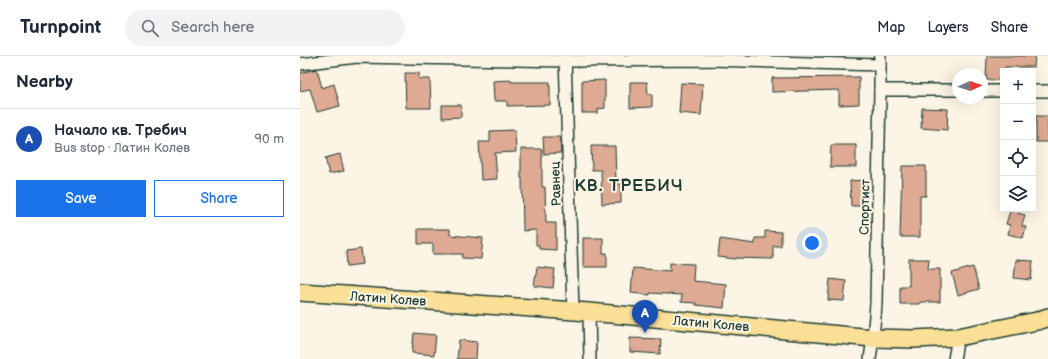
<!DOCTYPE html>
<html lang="en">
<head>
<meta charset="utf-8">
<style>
	body { margin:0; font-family:"Balsamiq Sans",sans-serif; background:#f2f2f3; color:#1f2937 }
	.controls { position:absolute; right:12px; top:12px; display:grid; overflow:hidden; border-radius:0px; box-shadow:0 4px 16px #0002 }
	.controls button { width:36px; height:36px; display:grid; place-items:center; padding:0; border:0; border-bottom:1px solid #e0e1e3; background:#fff; color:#1f2937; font:20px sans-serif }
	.compass { position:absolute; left:652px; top:12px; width:36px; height:36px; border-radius:50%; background:#fff; box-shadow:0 4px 16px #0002; rotate:87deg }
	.you { position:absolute; left:512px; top:187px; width:14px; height:14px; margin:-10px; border:3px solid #fff; border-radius:50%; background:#1a73e8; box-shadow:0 0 0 6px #1a73e833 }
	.badge { display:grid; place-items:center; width:26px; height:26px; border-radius:50%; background:#1a73e8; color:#fff; font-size:13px; font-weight:700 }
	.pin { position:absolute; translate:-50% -33px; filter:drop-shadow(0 1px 2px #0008) }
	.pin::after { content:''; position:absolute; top:21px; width:14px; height:12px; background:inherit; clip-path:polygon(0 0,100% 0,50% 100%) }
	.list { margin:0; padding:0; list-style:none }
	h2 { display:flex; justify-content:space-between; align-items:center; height:52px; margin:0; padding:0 16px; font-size:17px }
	h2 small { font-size:13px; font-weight:400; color:#747a83 }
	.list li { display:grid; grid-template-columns:26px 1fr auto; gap:12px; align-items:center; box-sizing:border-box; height:60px; padding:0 16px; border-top:1px solid #e0e1e3 }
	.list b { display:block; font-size:15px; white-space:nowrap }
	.list p { margin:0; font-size:13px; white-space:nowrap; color:#747a83 }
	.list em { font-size:13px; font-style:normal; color:#747a83 }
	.actions { display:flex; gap:8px; padding:12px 16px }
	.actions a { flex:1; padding:9px 0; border:1px solid #1a73e8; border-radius:0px; text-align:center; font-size:14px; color:#1a73e8 }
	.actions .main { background:#1a73e8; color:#fff }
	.icon { flex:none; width:22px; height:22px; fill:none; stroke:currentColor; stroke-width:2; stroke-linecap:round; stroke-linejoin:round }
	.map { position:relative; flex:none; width:748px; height:303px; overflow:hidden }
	header { display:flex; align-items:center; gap:24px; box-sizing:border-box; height:56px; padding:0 20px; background:#fff; border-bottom:1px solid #e0e1e3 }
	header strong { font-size:19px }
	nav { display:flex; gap:22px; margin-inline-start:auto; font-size:14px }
	.search { width:280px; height:36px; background:#f2f2f3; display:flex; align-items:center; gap:10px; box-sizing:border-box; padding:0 14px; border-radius:22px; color:#747a83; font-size:15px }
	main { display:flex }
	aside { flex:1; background:#fff }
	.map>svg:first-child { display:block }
</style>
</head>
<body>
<header>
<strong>Turnpoint</strong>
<div class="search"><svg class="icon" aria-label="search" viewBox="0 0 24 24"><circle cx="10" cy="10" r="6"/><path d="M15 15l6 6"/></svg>Search here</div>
<nav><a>Map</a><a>Layers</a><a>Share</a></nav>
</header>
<main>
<aside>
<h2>Nearby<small></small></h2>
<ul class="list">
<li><span class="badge" style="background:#1a4fb4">A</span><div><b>Начало кв. Требич</b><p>Bus stop · Латин Колев</p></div><em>90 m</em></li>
</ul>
<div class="actions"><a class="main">Save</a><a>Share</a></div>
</aside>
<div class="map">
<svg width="748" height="303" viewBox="0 0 748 303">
	<rect width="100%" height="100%" fill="#fcf5e5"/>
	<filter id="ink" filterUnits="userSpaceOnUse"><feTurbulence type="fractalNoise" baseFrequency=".025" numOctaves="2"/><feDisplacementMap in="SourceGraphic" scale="8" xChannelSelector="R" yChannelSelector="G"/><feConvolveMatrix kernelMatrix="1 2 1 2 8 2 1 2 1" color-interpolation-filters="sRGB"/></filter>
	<g filter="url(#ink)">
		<!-- building -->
		<g fill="#dfaa94" stroke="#1f3d34">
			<path d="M687 0H735L734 11H705L704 15H703V24H686Z"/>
			<path d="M17 13 22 32 34 28 40 50 17 56 10 33 0 35V17Z"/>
			<path d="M105 17H119V23H130L131 52H106Z"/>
			<path d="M559 21V48L539 49V34L472 36V22Z"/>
			<path d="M211 24V26H250V49L207 50V45H194L193 25Z"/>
			<path d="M305 24V52L298 53V57H282V25Z"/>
			<path d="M330 26H347L348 38H352V51L330 52Z"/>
			<path d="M381 27 403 28 401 59 379 57Z"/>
			<path d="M142 49H161V61L142 62Z"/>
			<path d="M622 52 648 53 647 74 621 72Z"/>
			<rect x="736" y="60" width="12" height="26"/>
			<path d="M215 74 216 96 195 97 197 123 181 124 179 86H190V75Z"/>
			<path d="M243 81H260L261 97 244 98Z"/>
			<path d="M531 89H556V111H530Z"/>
			<path d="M291 90H315L316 128H321V147L302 148 301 114H292Z"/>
			<path d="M221 93H242V131H245L246 167H256V194L239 193V189H236V174L223 175 222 122H221Z"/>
			<path d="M40 98 44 115 29 118 25 102Z"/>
			<path d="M602 110H626V140H620V181H600Z"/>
			<path d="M564 124V150H551L550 125Z"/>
			<path d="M710 155 725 159 722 170 726 171 723 182 708 178 710 169 706 168Z"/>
			<path d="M118 173H150V179L183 182 181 203 162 202 163 198H133V188H118Z"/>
			<path d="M465 175 481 176V190H473V203L436 202V203L418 201 420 183 455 188V182H465Z"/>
			<path d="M283 182H303V197H307V211H283Z"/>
			<path d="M61 193 63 208 47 210 46 195Z"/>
			<path d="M609 203H629L628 213H640V246H620V248H600V230H609Z"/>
			<path d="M716 204 733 205 731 224 714 222Z"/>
			<path d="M370 207 394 208 393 225 426 228 424 252 396 249V247L381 246 382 239 350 237V239L331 237 333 212 370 215Z"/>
			<path d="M237 211 255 213 253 232 234 230Z"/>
			<path d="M673 211 679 233 658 239 652 217Z"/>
			<path d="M530 223 546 225 544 245 528 244Z"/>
			<path d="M114 277 136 279 134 299 112 297Z"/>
			<path d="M330 282 361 283 360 298 330 296Z"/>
			<path d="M159 284 177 286 176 303H157Z"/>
		</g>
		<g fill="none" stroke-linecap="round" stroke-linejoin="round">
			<defs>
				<g id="minor">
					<path d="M265 0 273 255"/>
					<path d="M0 8 57 1 265 5 410 4 580 9"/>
					<path d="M580 34H658"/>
					<path d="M682 35H703"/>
					<path d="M733 35H748"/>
					<path d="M289 256 290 303"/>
					<path d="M570 303 573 282 576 248 577 193 580 34V0"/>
					<path d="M654 303 658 281"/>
				</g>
				<path id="primary" d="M0 236 289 256 573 282 614 283 658 281 737 265 748 261"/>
			</defs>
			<!-- minor casing -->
			<use href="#minor" stroke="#1f3d34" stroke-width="14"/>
			<!-- primary casing -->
			<use href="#primary" stroke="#1f3d34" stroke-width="20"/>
			<!-- minor -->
			<use href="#minor" stroke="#fcf5e5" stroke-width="11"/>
			<!-- primary -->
			<use href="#primary" stroke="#fadf96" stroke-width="17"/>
		</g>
	</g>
	<g text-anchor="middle" stroke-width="4" stroke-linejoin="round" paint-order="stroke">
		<!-- street labels -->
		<g font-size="13" fill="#1f3d34" stroke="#fcf5e5">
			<text transform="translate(255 128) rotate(-92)" y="5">Равнец</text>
			<text transform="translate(564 151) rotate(-89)" y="5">Спортист</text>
			<text transform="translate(88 242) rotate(4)" y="5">Латин Колев</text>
			<text transform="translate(411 267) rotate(5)" y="5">Латин Колев</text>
		</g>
		<!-- district labels -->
		<g font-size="17" font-weight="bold" letter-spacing="1" fill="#1f3d34" stroke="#fcf5e5">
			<text x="329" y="135">КВ. ТРЕБИЧ</text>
		</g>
	</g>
</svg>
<div class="controls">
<button>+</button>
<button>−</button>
<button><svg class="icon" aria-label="locate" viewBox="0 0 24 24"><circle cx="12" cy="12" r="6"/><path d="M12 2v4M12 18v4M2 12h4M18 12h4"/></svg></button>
<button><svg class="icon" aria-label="layers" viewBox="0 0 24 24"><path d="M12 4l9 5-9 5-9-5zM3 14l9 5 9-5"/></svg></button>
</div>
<svg class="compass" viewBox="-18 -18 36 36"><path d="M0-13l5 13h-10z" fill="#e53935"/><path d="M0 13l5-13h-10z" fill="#747a83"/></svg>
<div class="you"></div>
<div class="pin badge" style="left:345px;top:277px;background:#1a4fb4">A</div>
</div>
</main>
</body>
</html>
